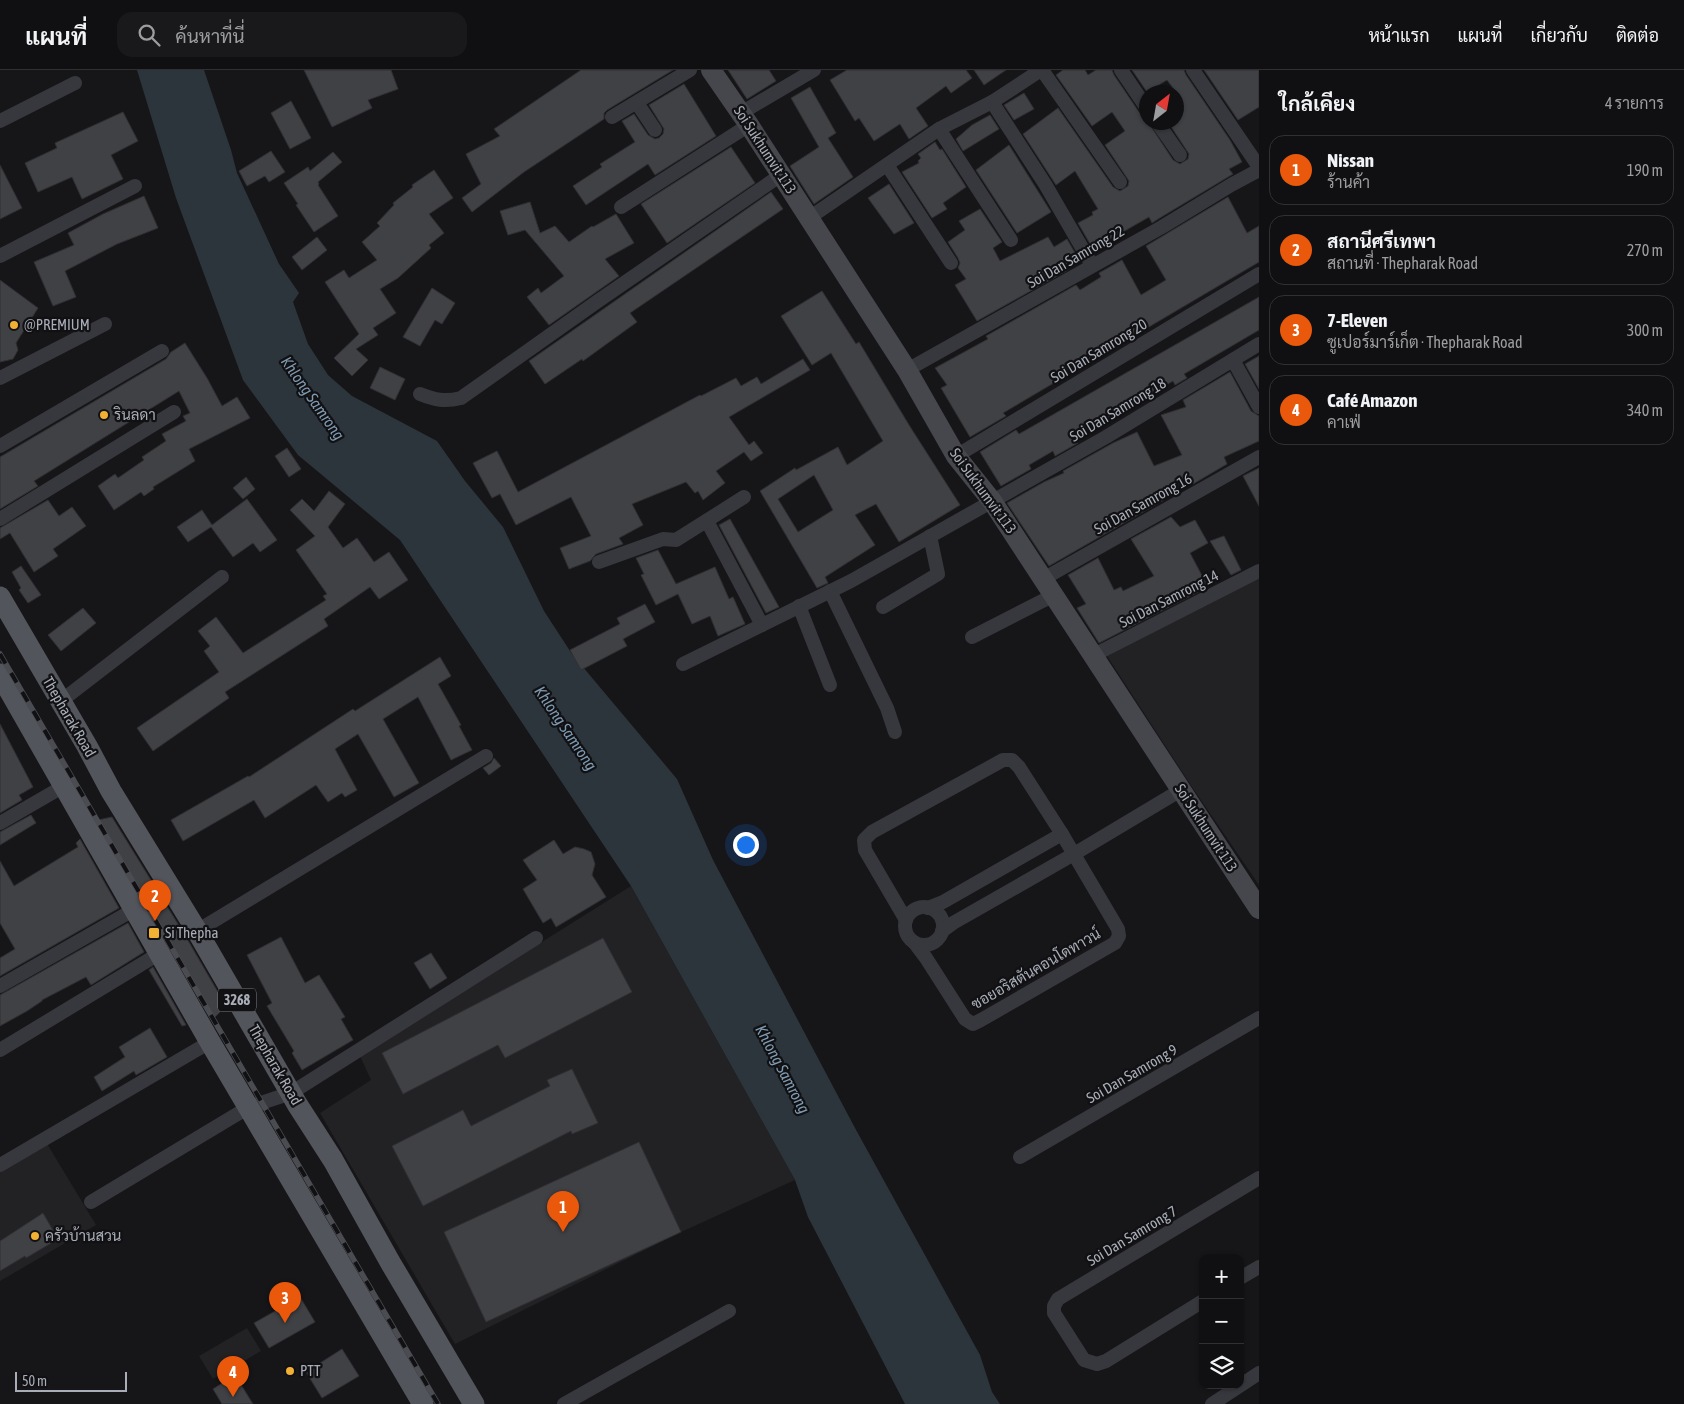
<!DOCTYPE html>
<html lang="th">
<head>
<meta charset="utf-8">
<style>
	body { margin:0; font-family:"Asap Condensed",Sarabun,sans-serif; background:#19191b; color:#f1f3f6 }
	.controls { position:absolute; right:15px; bottom:15px; display:grid; overflow:hidden; border-radius:10px; box-shadow:0 1px 4px #0004 }
	.controls button { width:45px; height:45px; display:grid; place-items:center; padding:0; border:0; border-bottom:1px solid #303032; background:#101012; color:#f1f3f6; font:25px sans-serif }
	.compass { position:absolute; left:1139px; top:15px; width:45px; height:45px; border-radius:50%; background:#101012; box-shadow:0 1px 4px #0004; rotate:31deg }
	.scale { position:absolute; left:15px; bottom:12px; width:112px; box-sizing:border-box; padding-left:5px; border:2px solid #a8adb8; border-top:0; font-size:14px; line-height:18px; white-space:nowrap; color:#a8adb8; -webkit-text-stroke:4px #111113; paint-order:stroke }
	.you { position:absolute; left:745px; top:774px; width:18px; height:18px; margin:-12px; border:4px solid #fff; border-radius:50%; background:#1a73e8; box-shadow:0 0 0 8px #1a73e833 }
	.badge { display:grid; place-items:center; width:32px; height:32px; border-radius:50%; background:#ea580c; color:#fff; font-size:16px; font-weight:700 }
	.pin { position:absolute; translate:-50% -41px; filter:drop-shadow(0 1px 2px #0008) }
	.pin::after { content:''; position:absolute; top:26px; width:18px; height:15px; background:inherit; clip-path:polygon(0 0,100% 0,50% 100%) }
	.list { margin:0; padding:0; list-style:none }
	h2 { display:flex; justify-content:space-between; align-items:center; height:65px; margin:0; padding:0 20px; font-size:21px }
	h2 small { font-size:16px; font-weight:400; color:#9c9d9f }
	.list li { display:grid; grid-template-columns:32px 1fr auto; gap:15px; align-items:center; box-sizing:border-box; height:70px; margin:0 10px 10px; padding:0 10px; border:1px solid #303032; border-radius:15px }
	.list b { display:block; font-size:19px; white-space:nowrap }
	.list p { margin:0; font-size:16px; white-space:nowrap; color:#9c9d9f }
	.list em { font-size:16px; font-style:normal; color:#9c9d9f }
	.icon { flex:none; width:28px; height:28px; fill:none; stroke:currentColor; stroke-width:2; stroke-linecap:round; stroke-linejoin:round }
	.map { position:relative; flex:none; width:1259px; height:1334px; overflow:hidden }
	header { display:flex; align-items:center; gap:30px; box-sizing:border-box; height:70px; padding:0 25px; background:#101012; border-bottom:1px solid #303032 }
	header strong { font-size:24px }
	nav { display:flex; gap:28px; margin-inline-start:auto; font-size:18px }
	.search { width:350px; height:45px; background:#19191b; display:flex; align-items:center; gap:12px; box-sizing:border-box; padding:0 18px; border-radius:15px; color:#9c9d9f; font-size:19px }
	main { display:flex }
	aside { flex:1; background:#101012 }
	.map>svg:first-child { display:block }
</style>
</head>
<body>
<header>
<strong>แผนที่</strong>
<div class="search"><svg class="icon" aria-label="search" viewBox="0 0 24 24"><circle cx="10" cy="10" r="6"/><path d="M15 15l6 6"/></svg>ค้นหาที่นี่</div>
<nav><a>หน้าแรก</a><a>แผนที่</a><a>เกี่ยวกับ</a><a>ติดต่อ</a></nav>
</header>
<main>
<div class="map">
<svg width="1259" height="1334" viewBox="0 0 1259 1334">
	<rect width="100%" height="100%" fill="#161618"/>
	<!-- built -->
	<g fill="#222225">
		<path d="M1259 508V815L1192 717 1107 586Z"/>
		<path d="M631 816 795 1110 681 1162 455 1274 320 1043 371 1010 360 986Z"/>
		<path d="M46 1072 96 1155 0 1211V1100Z"/>
		<path d="M247 1258 261 1281 213 1309 199 1286Z"/>
	</g>
	<!-- water -->
	<path fill="#2c353c" d="M137 0H204L231 80 237 103 279 194 299 223 293 232 308 274 328 305 352 326 437 371 465 411 503 457 544 541 572 584 677 709 713 790 855 1058 980 1285 992 1322 1000 1334H905L808 1147 795 1110 631 816 400 470 298 385 243 310 176 128Z"/>
	<!-- building -->
	<g fill="#404145" stroke="#303034" fill-rule="evenodd">
		<path d="M304 0H391L398 19 368 30 372 38 332 57Z"/>
		<path d="M581 0H673L607 40 604 43V49L524 102 472 142 462 128 481 114 466 84 500 66 494 59Z"/>
		<path d="M728 0H769L776 11 747 29Z"/>
		<path d="M847 0H966L972 8 951 23 946 16 916 38 928 56 909 69 900 54 874 71 859 48 855 51 830 10Z"/>
		<path d="M974 0H1006L984 15Z"/>
		<path d="M1063 0H1085L1088 5 1096 0H1112L1114 5 1139 42 1146 46V52H1148L1173 90 1180 94 1188 89 1189 84 1168 52H1176V22L1167 10 1147 22 1132 0H1184L1186 5 1230 70 1242 92 1229 99 1233 104 1158 149 1152 153 1149 147 1093 179 1078 153 1093 145 1092 142 1098 139 1075 101 1056 115 1023 64 1058 38 1113 117 1120 121 1128 116 1129 111 1105 75 1125 61 1112 42 1092 56 1056 5Z"/>
		<path d="M1204 0H1259V37L1238 50Z"/>
		<path d="M684 14 716 66 655 105 648 94 586 135 573 116 602 97 600 94 635 72 622 51 634 44 648 65 655 69 659 68 663 64 664 59 649 35Z"/>
		<path d="M810 17 836 63 828 68 853 107 814 134 790 96 819 77 791 28Z"/>
		<path d="M1024 23 1034 39 1014 50 1004 35Z"/>
		<path d="M291 31 311 68 290 79 271 43Z"/>
		<path d="M123 42 138 71 111 85 123 109 82 129 72 107 38 122 25 93 57 78 55 73Z"/>
		<path d="M990 45 999 59 963 81 956 69 972 55Z"/>
		<path d="M935 72 940 80 942 79 966 117 943 133 947 139 932 148 902 102 919 93 918 91 921 88 918 84Z"/>
		<path d="M1009 75 1051 142 1017 163 976 100Z"/>
		<path d="M731 77 755 113 667 173 641 134Z"/>
		<path d="M271 81 285 102 269 112 265 106 247 116 239 101Z"/>
		<path d="M333 82 342 92 318 112 319 114 318 115 338 146 314 162 296 135 298 134 284 113 308 97 310 101Z"/>
		<path d="M0 95 22 138 0 149Z"/>
		<path d="M434 100 453 128 429 144 444 163 429 175 431 178 398 208 380 219 396 243 373 258 378 265 356 279 368 290 352 306 334 288 359 264 325 212 344 200 349 208 377 190 362 172 380 156 377 153 394 135 393 133 413 117 412 115Z"/>
		<path d="M889 114 914 153 894 164 868 128Z"/>
		<path d="M771 122 783 139 630 243 637 252 583 291 582 289 545 314 529 291Z"/>
		<path d="M144 126 158 158 117 174 65 201 76 227 53 236 34 192 74 175 68 163 103 144Z"/>
		<path d="M1228 127 1247 163 1259 156V192L1003 343 1006 346 970 367 941 318 947 315 935 298 988 269 986 266 1076 215 1080 220 1101 207 1099 203 1122 190 1141 225 1166 210 1146 176Z"/>
		<path d="M530 132 540 163 555 156 569 172 592 156 593 157 616 144 634 173 605 189 619 206 549 255 527 227 538 218 541 223 564 206 525 160 508 165 500 141Z"/>
		<path d="M980 139 1002 172 993 178 1000 191 1048 167 1054 177 1067 169 1078 188 1066 195 1068 200 977 251 955 215 966 209 958 198 960 193 958 188 948 172 965 160 959 151Z"/>
		<path d="M317 167 327 180 302 200 292 187Z"/>
		<path d="M0 210 38 238 16 273 18 280 13 289 0 292Z"/>
		<path d="M432 218 455 233 442 254 435 250 420 276 403 267Z"/>
		<path d="M822 221 856 274 859 272 909 355 960 435 899 472 876 434 855 445 875 475 825 507 828 513 817 518 760 421 795 398 796 400 838 377 847 395 883 371 831 283 812 295 781 246ZM814 405 833 440 798 462 778 429Z"/>
		<path d="M1259 227V260L1184 304 1187 308 1175 315 1173 311 1075 368 1078 373 1055 386 1053 381 1029 395 1031 399 1001 416 980 382 1016 360 1019 364Z"/>
		<path d="M185 273 207 308 222 336 237 327 250 348 189 379 195 391 153 417 154 419 144 426 141 422 114 440 98 416 115 404 118 408 144 390 142 387 166 371 162 364 186 351 183 346 190 343 179 321 34 411 38 416 0 439V387L166 289 171 282Z"/>
		<path d="M1259 286V319L1245 294Z"/>
		<path d="M803 289 810 300 729 347 749 375 754 371 763 383 751 391 744 382 716 401 725 413 703 430 698 421 695 423 686 412 632 434 643 455 619 468 623 474 596 484 590 491 569 499 560 478 591 466 571 427 516 455 500 424 492 428 473 393 497 381 518 422 700 325 701 326 736 308 741 316 757 307 761 314Z"/>
		<path d="M380 297 405 309 395 330 370 318Z"/>
		<path d="M1230 302 1251 341 1259 346V371L1224 387 1227 394 1193 414 1187 406 1161 424 1164 430 1049 496 1007 433 1044 412 1064 403 1063 401 1113 373 1137 362 1154 396 1182 385 1161 345 1186 337 1183 330Z"/>
		<path d="M287 378 301 399 289 407 275 386Z"/>
		<path d="M1259 398V436L1243 406Z"/>
		<path d="M246 407 255 419 243 429 233 418Z"/>
		<path d="M329 421 345 434 328 457 343 478 357 468 374 492 389 482 408 510 379 529 370 517 324 549 328 556 225 622 229 628 153 681 137 658 219 602 204 581 210 576 198 561 216 547 243 583 326 530 323 526 327 524 296 480 315 466 290 440 302 429 314 441Z"/>
		<path d="M247 429 277 470 260 482 253 473 233 487 211 457 188 472 177 457 202 440 212 455Z"/>
		<path d="M48 430 59 446 72 437 86 456 53 479 58 486 34 502 10 463 0 469V458Z"/>
		<path d="M1171 447 1180 457 1195 450 1208 473 1190 483 1208 517 1099 573 1077 538 1086 534 1068 505 1098 488 1114 520 1121 517 1123 521 1154 506 1131 469Z"/>
		<path d="M730 449 779 537 766 543 719 455Z"/>
		<path d="M1224 466 1241 500 1231 505 1210 471Z"/>
		<path d="M658 480 676 514 715 497 729 529 733 527 745 554 718 566 710 546 692 554 678 524 656 535 641 505 644 504 636 488Z"/>
		<path d="M21 496 41 525 28 533 19 520 21 518 12 502Z"/>
		<path d="M645 534 655 552 623 569 627 576 581 600 570 580 620 554 617 548Z"/>
		<path d="M83 538 96 553 61 581 48 565Z"/>
		<path d="M440 587 451 606 438 614 461 655 459 656 472 680 451 690 418 627 383 649 419 713 394 727 358 664 335 679 357 720 345 727 342 723 328 732 316 715 265 748 254 730 183 771 171 750 248 706 249 707 353 639 355 641Z"/>
		<path d="M0 654 33 717 19 725 22 730 0 743Z"/>
		<path d="M494 688 501 696 489 705 483 698 491 693Z"/>
		<path d="M31 745 36 753 0 775V762Z"/>
		<path d="M112 747 186 867 226 936 213 949 98 750Z"/>
		<path d="M80 769 119 838 0 906V888L15 879 0 853V791L14 816 78 777 76 773Z"/>
		<path d="M554 770 563 784 575 777 584 779 591 782 595 794 592 805 606 827 556 857 551 848 543 853 523 819 537 810 523 790Z"/>
		<path d="M128 853 144 882 91 915 86 907 42 930V931L27 941 0 956V925Z"/>
		<path d="M281 867 305 913 319 905 345 947 341 949 353 970 302 1000 292 983 294 981 267 936 272 933 247 885Z"/>
		<path d="M603 868 632 922 505 988 498 975 403 1024 382 983Z"/>
		<path d="M431 883 447 908 430 919 414 893Z"/>
		<path d="M153 897 186 955 182 956 149 900Z"/>
		<path d="M150 958 167 987 136 1005 134 1001 102 1021 94 1007 125 987 119 977Z"/>
		<path d="M572 999 598 1053 572 1064 571 1061 423 1136 392 1076 463 1040 471 1056 550 1016 547 1010Z"/>
		<path d="M639 1072 681 1162 486 1252 444 1162Z"/>
		<path d="M43 1143 58 1169 26 1188 25 1186 0 1201V1171Z"/>
		<path d="M300 1227 315 1252 269 1278 254 1253Z"/>
		<path d="M342 1279 359 1306 322 1328 306 1302Z"/>
		<path d="M235 1305 253 1334H222L213 1319Z"/>
	</g>
	<g fill="none" stroke-linecap="round" stroke-linejoin="round">
		<!-- minor -->
		<g stroke="#37383d" stroke-width="14">
			<path d="M1042 0 1120 112"/>
			<path d="M1121 0 1146 37"/>
			<path d="M1193 0 1259 97"/>
			<path d="M992 32 1045 114 1092 195"/>
			<path d="M637 33 655 60"/>
			<path d="M741 43 814 0"/>
			<path d="M612 47 690 0"/>
			<path d="M0 51 75 13"/>
			<path d="M1157 52 1180 85"/>
			<path d="M939 59 1011 170"/>
			<path d="M887 95 951 193"/>
			<path d="M621 137 749 55"/>
			<path d="M809 148 939 59 992 32 1041 0"/>
			<path d="M0 186 135 116"/>
			<path d="M1233 290 1259 337"/>
			<path d="M907 300 1162 157 1231 115 1259 100"/>
			<path d="M0 308 105 254"/>
			<path d="M420 324C435 330 445 332 461 328L598 231 781 105"/>
			<path d="M0 376 162 281"/>
			<path d="M956 386 1259 204"/>
			<path d="M0 449 174 342"/>
			<path d="M707 451 762 555"/>
			<path d="M599 492 663 469 676 470 744 427"/>
			<path d="M1043 509 1259 387"/>
			<path d="M830 521 887 638 895 662"/>
			<path d="M799 536 830 615"/>
			<path d="M883 537 938 504 930 466"/>
			<path d="M972 567 1054 525"/>
			<path d="M1094 585 1259 501"/>
			<path d="M683 594 851 511 1106 367 1259 274"/>
			<path d="M61 631 222 507"/>
			<path d="M0 753 64 716"/>
			<circle cx="924" cy="856" r="19"/>
			<path d="M928 838 943 832 1062 764"/>
			<path d="M906 850 865 780 864 770 872 762 1003 690H1012L1019 697 1062 764 1118 859 1119 866 1115 873 981 950 973 954 965 949 926 888 914 872"/>
			<path d="M197 861 486 686"/>
			<path d="M942 861 953 853 1074 784 1181 720"/>
			<path d="M0 916 135 839"/>
			<path d="M0 980 160 883"/>
			<path d="M1020 1087 1259 948"/>
			<path d="M0 1095 210 972"/>
			<path d="M91 1132 249 1037 291 1023 536 868"/>
			<path d="M1240 1208 1259 1197"/>
			<path d="M1203 1231 1106 1291 1097 1294 1084 1290 1054 1243V1236L1058 1229 1259 1108"/>
			<path d="M564 1334 729 1241"/>
			<path d="M1212 1334 1259 1303"/>
		</g>
		<!-- secondary -->
		<path stroke="#45474d" stroke-width="20" d="M711 0 749 55 907 300 956 386 992 431 1259 839"/>
		<!-- primary -->
		<g stroke="#53555c" stroke-width="21">
			<path d="M0 527 87 676 111 721 197 861 297 1034 333 1090 390 1192 474 1334"/>
			<path d="M0 604 210 972 423 1334"/>
		</g>
		<defs>
			<path id="rail" d="M0 584 438 1334"/>
		</defs>
		<!-- rail casing -->
		<use href="#rail" stroke="#4a4c52" stroke-width="5.5"/>
		<!-- rail -->
		<use href="#rail" stroke="#111113" stroke-width="4" stroke-dasharray="11" stroke-linecap="butt"/>
	</g>
	<!-- markers -->
	<g fill="#f2b134" stroke="#111113" stroke-width="2">
		<circle cx="14" cy="255" r="5"/>
		<circle cx="104" cy="345" r="5"/>
		<rect x="148" y="857" width="12" height="12" rx="2.5"/>
		<circle cx="35" cy="1166" r="5"/>
		<circle cx="290" cy="1301" r="5"/>
	</g>
	<g text-anchor="middle" stroke-width="4.5" stroke-linejoin="round" paint-order="stroke">
		<!-- shield labels -->
		<rect fill="#111113" stroke="#7b7e86" stroke-width="1" x="218" y="918.5" width="38" height="23" rx="4"/>
		<g font-size="14" font-weight="bold" fill="#a8adb8">
			<text x="237" y="935">3268</text>
		</g>
		<!-- street labels -->
		<g font-size="15" fill="#a8adb8" stroke="#111113">
			<text transform="translate(765 80) rotate(57)" y="5">Soi Sukhumvit 113</text>
			<text transform="translate(1076 187) rotate(-30)" y="5">Soi Dan Samrong 22</text>
			<text transform="translate(1099 281) rotate(-31)" y="5">Soi Dan Samrong 20</text>
			<text transform="translate(1118 340) rotate(-31)" y="5">Soi Dan Samrong 18</text>
			<text transform="translate(983 421) rotate(54)" y="5">Soi Sukhumvit 113</text>
			<text transform="translate(1143 434) rotate(-29)" y="5">Soi Dan Samrong 16</text>
			<text transform="translate(1169 529) rotate(-27)" y="5">Soi Dan Samrong 14</text>
			<text transform="translate(69 647) rotate(60)" y="5">Thepharak Road</text>
			<text transform="translate(1206 758) rotate(57)" y="5">Soi Sukhumvit 113</text>
			<text transform="translate(1036 899) rotate(-30)" y="5">ซอยอริสตันคอนโดทาวน์</text>
			<text transform="translate(275 995) rotate(60)" y="5">Thepharak Road</text>
			<text transform="translate(1132 1004) rotate(-30)" y="5">Soi Dan Samrong 9</text>
			<text transform="translate(1132 1166) rotate(-31)" y="5">Soi Dan Samrong 7</text>
		</g>
		<!-- poi labels -->
		<g font-size="15" fill="#a8adb8" stroke="#111113" text-anchor="start">
			<text x="24" y="260">@PREMIUM</text>
			<text x="114" y="350">รินลดา</text>
			<text x="165" y="868">Si Thepha</text>
			<text x="45" y="1171">ครัวบ้านสวน</text>
			<text x="300" y="1306">PTT</text>
		</g>
		<!-- water labels -->
		<g font-size="16" font-style="italic" fill="#7f9bb3" stroke="#111113">
			<text transform="translate(313 328) rotate(55)" y="6">Khlong Samrong</text>
			<text transform="translate(566 658) rotate(56)" y="6">Khlong Samrong</text>
			<text transform="translate(783 999) rotate(62)" y="6">Khlong Samrong</text>
		</g>
	</g>
</svg>
<div class="controls">
<button>+</button>
<button>−</button>
<button><svg class="icon" aria-label="layers" viewBox="0 0 24 24"><path d="M12 4l9 5-9 5-9-5zM3 14l9 5 9-5"/></svg></button>
</div>
<svg class="compass" viewBox="-18 -18 36 36"><path d="M0-13l5 13h-10z" fill="#e53935"/><path d="M0 13l5-13h-10z" fill="#9c9d9f"/></svg>
<div class="scale">50 m</div>
<div class="you"></div>
<div class="pin badge" style="left:563px;top:1162px">1</div>
<div class="pin badge" style="left:155px;top:851px">2</div>
<div class="pin badge" style="left:285px;top:1253px">3</div>
<div class="pin badge" style="left:233px;top:1327px">4</div>
</div>
<aside>
<h2>ใกล้เคียง<small>4 รายการ</small></h2>
<ul class="list">
<li><span class="badge">1</span><div><b>Nissan</b><p>ร้านค้า</p></div><em>190 m</em></li>
<li><span class="badge">2</span><div><b>สถานีศรีเทพา</b><p>สถานที่ · Thepharak Road</p></div><em>270 m</em></li>
<li><span class="badge">3</span><div><b>7-Eleven</b><p>ซูเปอร์มาร์เก็ต · Thepharak Road</p></div><em>300 m</em></li>
<li><span class="badge">4</span><div><b>Café Amazon</b><p>คาเฟ่</p></div><em>340 m</em></li>
</ul>
</aside>
</main>
</body>
</html>
